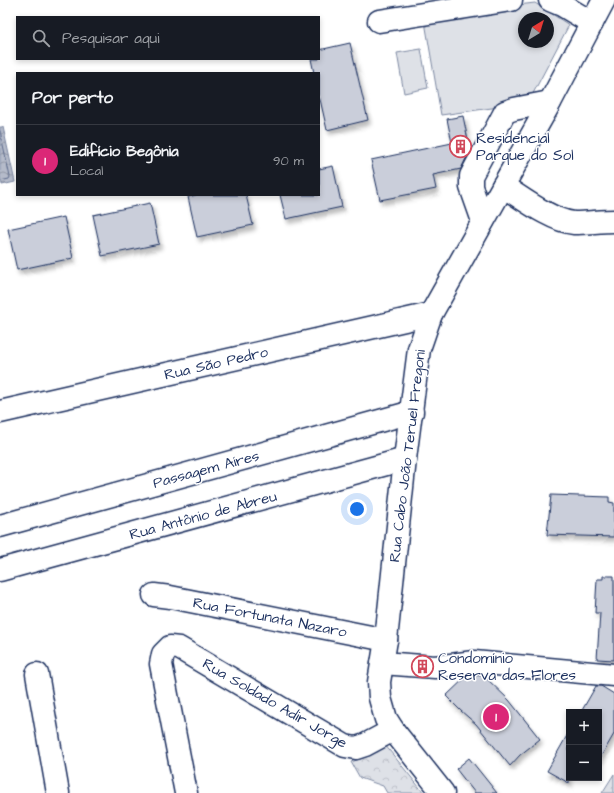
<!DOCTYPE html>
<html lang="pt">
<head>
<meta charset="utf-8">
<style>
	body { margin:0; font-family:"Architects Daughter",sans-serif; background:#20242c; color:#f1f3f6 }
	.controls { position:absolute; right:12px; bottom:12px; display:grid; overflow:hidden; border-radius:0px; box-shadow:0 2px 6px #0003 }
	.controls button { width:36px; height:36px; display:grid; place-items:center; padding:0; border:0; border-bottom:1px solid #363941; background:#171b24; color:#f1f3f6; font:20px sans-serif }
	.compass { position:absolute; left:518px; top:12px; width:36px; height:36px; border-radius:50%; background:#171b24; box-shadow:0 2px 6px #0003; rotate:38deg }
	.you { position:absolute; left:357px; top:509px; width:14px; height:14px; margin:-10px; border:3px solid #fff; border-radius:50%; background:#1a73e8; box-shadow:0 0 0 6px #1a73e833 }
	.badge { display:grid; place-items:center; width:26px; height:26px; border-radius:50%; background:#db2777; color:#fff; font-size:13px; font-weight:700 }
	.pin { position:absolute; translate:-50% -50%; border:2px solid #fff; box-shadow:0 1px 4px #0006 }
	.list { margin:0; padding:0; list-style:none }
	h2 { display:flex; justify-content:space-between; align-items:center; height:52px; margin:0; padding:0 16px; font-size:17px }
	h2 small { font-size:13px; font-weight:400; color:#9ea1a6 }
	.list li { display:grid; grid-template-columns:26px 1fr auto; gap:12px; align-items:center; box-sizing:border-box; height:72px; padding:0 16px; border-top:1px solid #363941 }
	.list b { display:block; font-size:15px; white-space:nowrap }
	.list p { margin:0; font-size:13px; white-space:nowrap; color:#9ea1a6 }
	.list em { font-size:13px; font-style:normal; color:#9ea1a6 }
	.icon { flex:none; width:22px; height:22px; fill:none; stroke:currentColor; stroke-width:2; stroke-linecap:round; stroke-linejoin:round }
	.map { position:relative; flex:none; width:614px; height:793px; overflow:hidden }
	.search { position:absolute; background:#171b24; box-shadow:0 2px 6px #0003; left:16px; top:16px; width:304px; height:44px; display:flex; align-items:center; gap:10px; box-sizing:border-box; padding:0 14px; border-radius:0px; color:#9ea1a6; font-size:15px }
	.panel { position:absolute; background:#171b24; box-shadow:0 2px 6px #0003; left:16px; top:72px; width:304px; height:124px; border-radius:0px }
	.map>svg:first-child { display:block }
</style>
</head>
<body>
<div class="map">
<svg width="614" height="793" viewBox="0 0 614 793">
	<defs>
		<pattern id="park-crowns" width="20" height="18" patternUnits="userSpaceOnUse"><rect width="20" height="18" fill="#dee1e7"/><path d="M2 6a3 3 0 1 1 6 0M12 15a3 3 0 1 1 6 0" fill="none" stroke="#bec1c9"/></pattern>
		<pattern id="water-waves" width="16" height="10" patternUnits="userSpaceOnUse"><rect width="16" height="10" fill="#b5bbca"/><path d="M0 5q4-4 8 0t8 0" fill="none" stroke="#9298a7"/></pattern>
		<filter id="shadow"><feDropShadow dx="2.5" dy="4.5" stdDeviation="2" flood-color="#0004"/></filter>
	</defs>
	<rect width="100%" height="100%" fill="#fff"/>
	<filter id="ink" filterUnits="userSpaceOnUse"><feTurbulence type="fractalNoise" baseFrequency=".025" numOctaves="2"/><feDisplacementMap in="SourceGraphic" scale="8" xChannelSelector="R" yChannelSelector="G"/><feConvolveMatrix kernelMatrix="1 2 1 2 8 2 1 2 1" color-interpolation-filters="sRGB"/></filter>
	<g filter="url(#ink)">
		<!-- grass -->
		<g fill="#dee1e7" stroke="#7c88a2" fill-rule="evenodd">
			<path d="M535 3 569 25 528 103 441 115 424 16ZM524 18H548V42H524Z"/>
			<path d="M421 49 428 88 404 93 397 53Z"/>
		</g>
		<!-- park -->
		<g fill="url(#park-crowns)" stroke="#7c88a2">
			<path d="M385 745 424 793H387L383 786 360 778 351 762 369 756Z"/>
			<path d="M614 774V793H602Z"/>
		</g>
		<!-- water -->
		<path fill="url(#water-waves)" stroke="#77839f" d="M0 127H3L15 182 2 185 0 177Z"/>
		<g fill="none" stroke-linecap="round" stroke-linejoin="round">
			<!-- shore -->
			<path stroke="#596789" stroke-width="1" d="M0 131 10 177 9 179 0 181"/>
		</g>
		<!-- building -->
		<g fill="#caceda" stroke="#1b2f5e" filter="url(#shadow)">
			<path d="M350 43 368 120 327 130 319 95V73H314L311 59H319V50Z"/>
			<path d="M463 116 470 150 461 169 433 175 436 189 380 200 371 160 452 143 447 119Z"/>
			<path d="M333 166 342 207 286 219 280 195H319V169Z"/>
			<path d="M197 195H246L253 225 197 237 188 197Z"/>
			<path d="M150 203 159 244 102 256 93 215Z"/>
			<path d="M64 217 73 258 17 270 8 229Z"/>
			<path d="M551 495 609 497V502L614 503V537L547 535Z"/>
			<path d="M603 576H614V660L597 659 600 613H595L597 579H603Z"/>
			<path d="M468 675H474L484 676 509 700 540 739 520 755 510 766 476 724 461 711 446 696Z"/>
			<path d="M596 686H601L614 694V734L599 760V712H581Z"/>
			<path d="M569 732V783L547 771Z"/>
			<path d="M469 758 497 793H475L456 769Z"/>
		</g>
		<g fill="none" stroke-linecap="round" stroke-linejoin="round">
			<defs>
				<g id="minor">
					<path d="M550 0 562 5 592 23"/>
					<path d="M379 21 511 0"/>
					<path d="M503 186C522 198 552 221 574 223 587 223 601 221 614 221"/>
					<path d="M483 221 471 187V176L505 112 514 109 550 102"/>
					<path d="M0 412 431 314"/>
					<path d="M0 526 412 412"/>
					<path d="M0 570 405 459"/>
					<path d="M154 595 170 597 386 640"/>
					<path d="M382 663 435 667 474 662 614 675"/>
					<path d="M37 674 58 793"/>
					<path d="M186 793 161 664 163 654 170 647 179 648 345 746 356 748 365 745 393 730"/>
					<path d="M443 793 393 730 386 719 380 698 379 682 386 640 405 459 419 349 431 314 547 108 604 0"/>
				</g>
			</defs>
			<!-- minor casing -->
			<use href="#minor" stroke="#1b2f5e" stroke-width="25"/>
			<!-- minor -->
			<use href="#minor" stroke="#fff" stroke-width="22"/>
		</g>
	</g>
	<!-- icons -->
	<defs>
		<symbol id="building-ring" viewBox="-11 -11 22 22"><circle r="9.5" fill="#fff" stroke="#d1495b" stroke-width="1.5"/><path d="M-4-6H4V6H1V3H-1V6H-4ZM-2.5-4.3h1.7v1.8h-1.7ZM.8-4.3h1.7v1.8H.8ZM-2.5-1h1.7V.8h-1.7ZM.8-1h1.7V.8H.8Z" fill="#d1495b"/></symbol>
	</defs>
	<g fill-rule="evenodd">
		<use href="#building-ring" x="448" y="134" width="25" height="25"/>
		<use href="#building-ring" x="410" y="654" width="25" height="25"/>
	</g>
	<g text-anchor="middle" stroke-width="3" stroke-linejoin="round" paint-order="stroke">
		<!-- poi labels -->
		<g font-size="15" fill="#1b2f5e" stroke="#fff" text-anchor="start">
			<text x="476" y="143">Residencial<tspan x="476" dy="17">Parque do Sol</tspan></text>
			<text x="438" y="663">Condomínio<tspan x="438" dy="17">Reserva das Flores</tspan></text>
		</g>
		<!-- street labels -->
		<g font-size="15" fill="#1b2f5e" stroke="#fff">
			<text transform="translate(216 363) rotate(-13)" y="5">Rua São Pedro</text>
			<text transform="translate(407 456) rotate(-83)" y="5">Rua Cabo João Teruel Fregoni</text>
			<text transform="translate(206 469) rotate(-15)" y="5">Passagem Aíres</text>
			<text transform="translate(203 515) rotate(-15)" y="5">Rua Antônio de Abreu</text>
			<text transform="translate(270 617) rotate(11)" y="5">Rua Fortunata Nazaro</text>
			<text transform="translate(275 703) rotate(30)" y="5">Rua Soldado Adir Jorge</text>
		</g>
	</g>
</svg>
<div class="controls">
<button>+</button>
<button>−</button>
</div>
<svg class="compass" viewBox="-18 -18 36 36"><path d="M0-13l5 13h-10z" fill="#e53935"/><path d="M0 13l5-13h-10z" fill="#9ea1a6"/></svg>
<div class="you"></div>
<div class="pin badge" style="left:496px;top:717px">1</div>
<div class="search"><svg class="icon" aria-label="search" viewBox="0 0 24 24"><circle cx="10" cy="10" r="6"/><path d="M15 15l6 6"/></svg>Pesquisar aqui</div>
<section class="panel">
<h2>Por perto<small></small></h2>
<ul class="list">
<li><span class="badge">1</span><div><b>Edifício Begônia</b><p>Local</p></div><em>90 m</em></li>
</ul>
</section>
</div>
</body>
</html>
